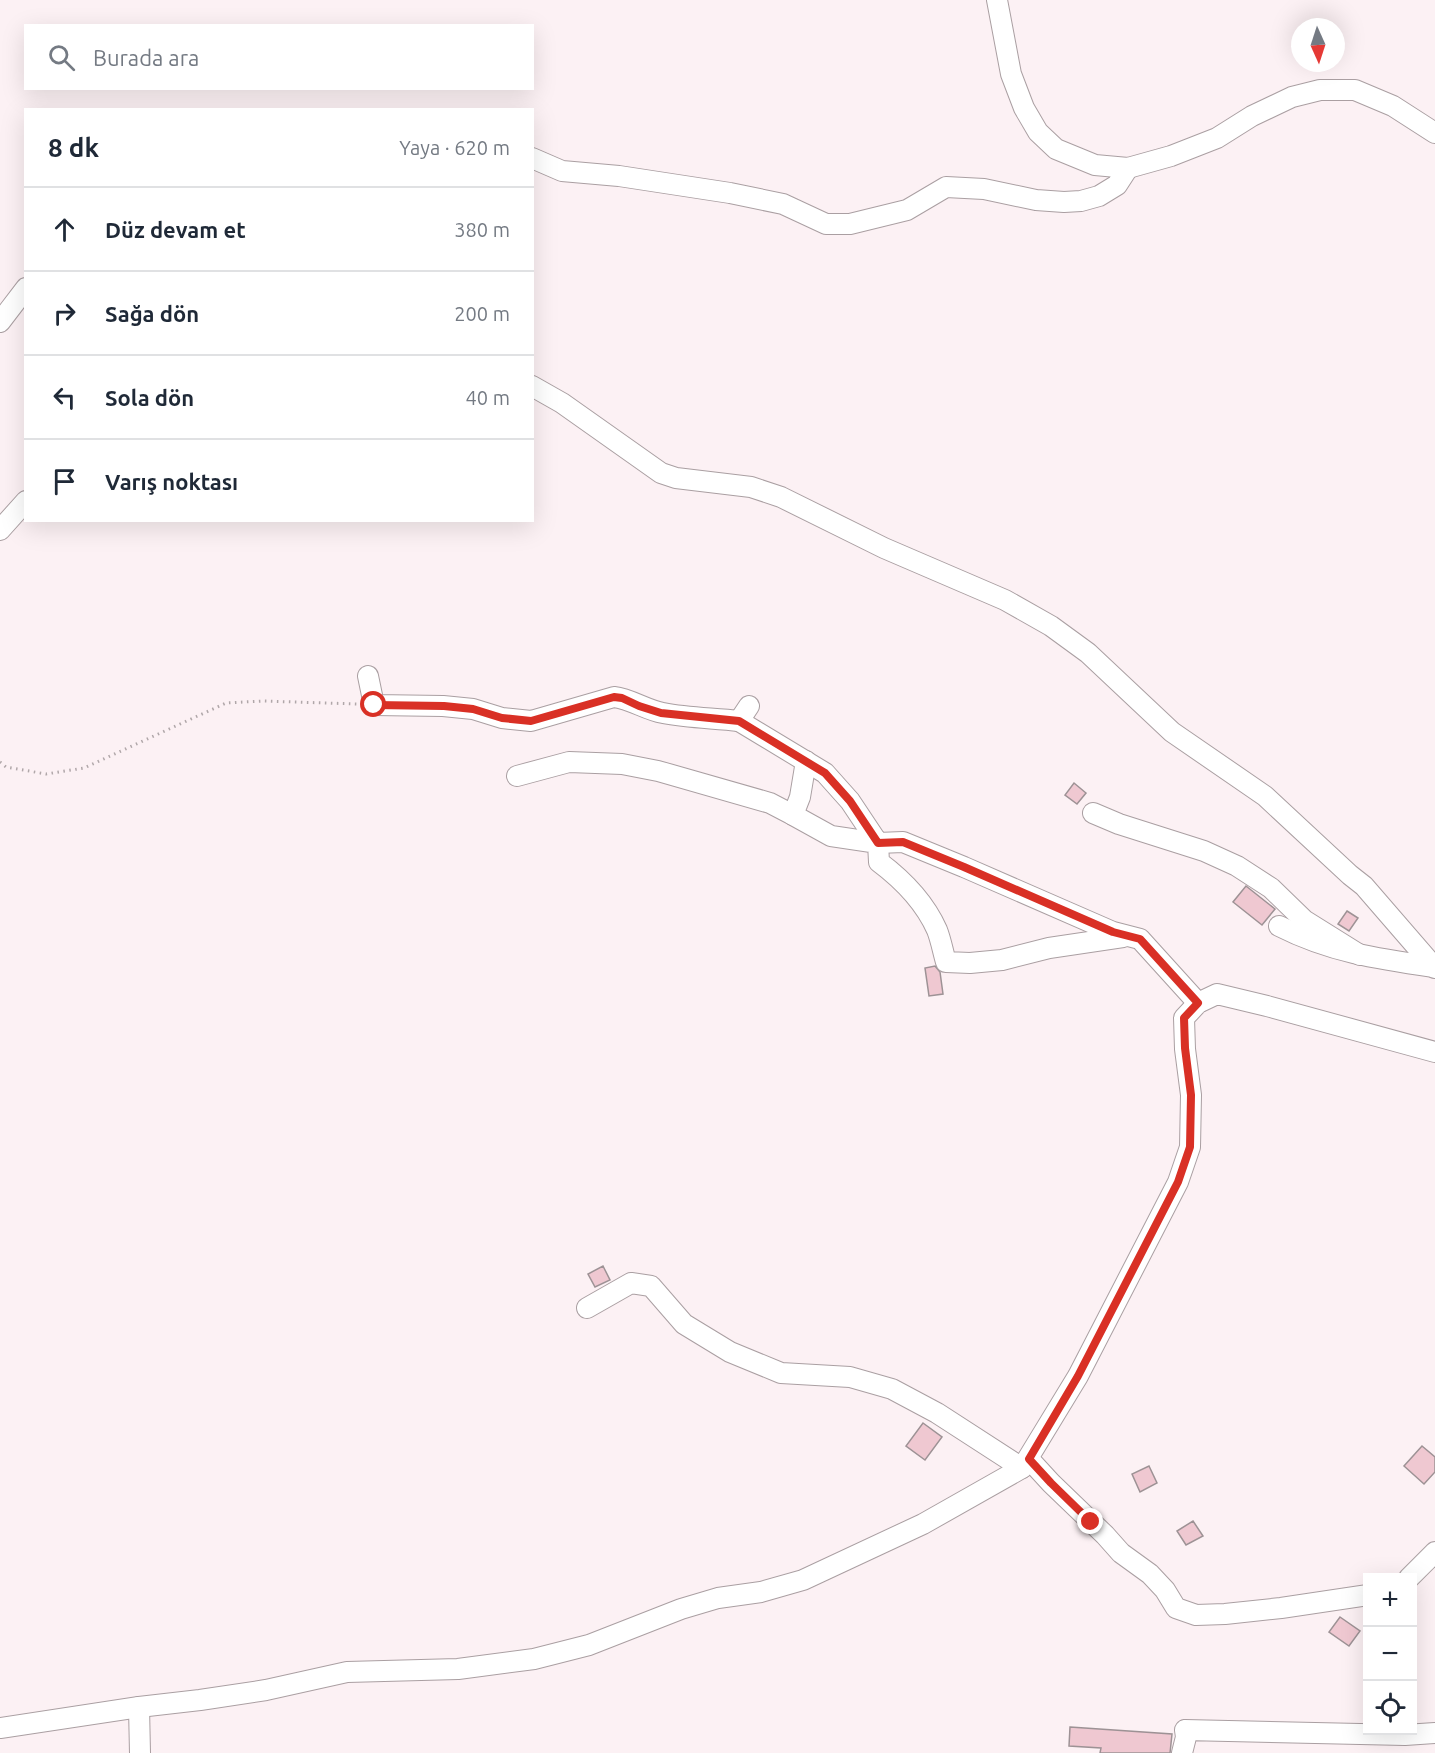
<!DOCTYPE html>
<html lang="tr">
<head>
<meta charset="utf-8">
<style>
	body { margin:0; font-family:Ubuntu,sans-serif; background:#f6f6f7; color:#1f2937 }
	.controls { position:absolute; right:18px; bottom:18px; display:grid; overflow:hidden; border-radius:0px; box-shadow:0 6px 24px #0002 }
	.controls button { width:54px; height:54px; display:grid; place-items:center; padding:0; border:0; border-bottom:2px solid #e0e1e3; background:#fff; color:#1f2937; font:30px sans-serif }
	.compass { position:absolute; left:1291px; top:18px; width:54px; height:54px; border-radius:50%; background:#fff; box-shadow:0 6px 24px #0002; rotate:177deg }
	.stop { position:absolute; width:18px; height:18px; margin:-14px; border:4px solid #d93025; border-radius:50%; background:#fff }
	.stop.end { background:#d93025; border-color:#fff; box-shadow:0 2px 6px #0008 }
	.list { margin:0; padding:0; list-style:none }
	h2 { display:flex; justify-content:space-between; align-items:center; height:78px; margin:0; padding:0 24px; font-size:26px }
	h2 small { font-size:20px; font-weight:400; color:#747a83 }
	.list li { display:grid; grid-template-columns:39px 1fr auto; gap:18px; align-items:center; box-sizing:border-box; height:84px; padding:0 24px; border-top:2px solid #e0e1e3 }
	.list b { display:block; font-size:22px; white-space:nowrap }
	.list em { font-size:20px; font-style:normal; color:#747a83 }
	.icon { flex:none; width:33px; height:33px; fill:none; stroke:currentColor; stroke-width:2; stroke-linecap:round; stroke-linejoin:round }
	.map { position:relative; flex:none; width:1435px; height:1753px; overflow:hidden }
	.search { position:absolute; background:#fff; box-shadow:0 6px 24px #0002; left:24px; top:24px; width:510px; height:66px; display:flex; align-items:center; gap:15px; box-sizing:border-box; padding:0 21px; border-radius:0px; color:#747a83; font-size:22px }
	.panel { position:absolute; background:#fff; box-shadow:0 6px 24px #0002; left:24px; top:108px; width:510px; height:414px; border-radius:0px }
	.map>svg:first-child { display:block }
</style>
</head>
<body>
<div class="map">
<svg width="1435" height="1753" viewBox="0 0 1435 1753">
	<rect width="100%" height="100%" fill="#fcf1f4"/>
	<!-- building -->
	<g fill="#efc8d1" stroke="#9d9295" stroke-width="1.5">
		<path d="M1074 783 1086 793 1077 804 1065 795Z"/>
		<path d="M1246 886 1275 909 1262 925 1233 902Z"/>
		<path d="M1347 911 1358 918 1349 931 1338 924Z"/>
		<path d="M935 966 940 972 943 994 929 996 925 968Z"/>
		<path d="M603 1266 610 1280 595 1287 588 1274Z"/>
		<path d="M923 1423 942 1437 925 1460 906 1446Z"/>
		<path d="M1422 1446 1435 1457V1472L1424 1484 1404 1466Z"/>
		<path d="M1149 1466 1157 1483 1140 1492 1132 1474Z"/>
		<path d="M1193 1521 1203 1536 1186 1545 1177 1531Z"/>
		<path d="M1340 1617 1360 1631 1349 1646 1329 1632Z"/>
		<path d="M1070 1727 1172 1734 1170 1753H1100L1101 1748 1069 1746Z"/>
	</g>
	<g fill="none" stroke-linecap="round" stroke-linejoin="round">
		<defs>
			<g id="minor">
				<path d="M997 0 1011 74 1024 108 1038 132 1056 149 1095 165 1128 168 1171 156 1217 138 1252 116 1292 97 1320 90H1355L1393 106 1435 133"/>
				<path d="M532 158 562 171 619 176 730 193 783 204 826 224H850L907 210 946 187 984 189 1036 200 1064 202 1081 201 1099 196 1117 185 1128 168"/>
				<path d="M0 322 26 288"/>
				<path d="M532 386 562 403 661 473 676 478 751 487 781 497 884 548 1005 600 1051 626 1088 653 1172 732 1265 796 1350 875 1364 886 1435 968"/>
				<path d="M0 530 26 501"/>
				<path d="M368 676 374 705 443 706 473 709 502 718 531 721 614 697C631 699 646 710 663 713 688 718 714 718 739 721"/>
				<path d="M749 706 739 721 825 773 850 801 878 843 903 842 964 867 1113 932 1140 939 1198 1003"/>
				<path d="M806 761 800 797 793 815 831 836 878 843 879 862C903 880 925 903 937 930 941 940 943 952 946 962L970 963 1002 960 1049 948 1123 937"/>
				<path d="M517 776 569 762 622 764 658 771 770 803 793 815"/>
				<path d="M1093 813 1119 824 1204 851 1237 866 1271 888 1304 920 1360 955"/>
				<path d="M1279 926C1330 952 1378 959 1434 967"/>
				<path d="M587 1308 631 1283 651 1286 684 1324 730 1352 781 1373 850 1377 892 1389 937 1413 1022 1468"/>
				<path d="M1029 1459 1051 1483 1105 1535 1121 1553 1150 1574 1165 1590 1176 1608 1196 1615 1225 1614 1281 1608 1368 1595"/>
				<path d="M1409 1578 1435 1552"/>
				<path d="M139 1707 140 1753"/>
				<path d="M0 1728 139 1707 200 1700 266 1690 347 1672 458 1669 534 1659 589 1645 681 1609 718 1598 761 1592 803 1580 923 1524 1022 1468 1078 1376 1178 1182 1190 1147 1191 1095 1185 1049 1184 1018 1198 1003 1217 994 1267 1006 1435 1052"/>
				<path d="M1182 1753 1186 1737 1185 1730 1405 1735 1435 1733"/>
			</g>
		</defs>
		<!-- minor casing -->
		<use href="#minor" stroke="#aa9fa2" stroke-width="22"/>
		<!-- path -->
		<path stroke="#b0a7a9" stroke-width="3" stroke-dasharray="1.5 4.5" stroke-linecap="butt" d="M0 762 6 767 46 774 84 768 226 703 263 701 357 704"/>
		<!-- minor -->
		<use href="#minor" stroke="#fff" stroke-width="20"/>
	</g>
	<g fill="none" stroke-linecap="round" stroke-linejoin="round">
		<!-- route -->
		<path stroke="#d93025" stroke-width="8" d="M374 705 444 706 473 709 502 718 531 721 614 697 622 698 639 706 661 713 739 721 825 773 850 801 878 843 903 842 964 867 1113 932 1140 939 1198 1003 1184 1018 1185 1048 1191 1095 1190 1147 1178 1182 1078 1376 1029 1459 1051 1483 1091 1522"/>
	</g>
</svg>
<div class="controls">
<button>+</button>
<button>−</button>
<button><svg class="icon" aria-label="locate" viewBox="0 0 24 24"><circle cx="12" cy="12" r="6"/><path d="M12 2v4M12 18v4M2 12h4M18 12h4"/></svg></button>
</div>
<svg class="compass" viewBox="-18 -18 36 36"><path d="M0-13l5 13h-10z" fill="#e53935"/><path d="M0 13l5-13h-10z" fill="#747a83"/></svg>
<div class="stop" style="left:374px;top:705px"></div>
<div class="stop end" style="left:1091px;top:1522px"></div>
<div class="search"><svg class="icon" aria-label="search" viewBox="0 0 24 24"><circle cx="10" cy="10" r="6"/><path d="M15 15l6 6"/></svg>Burada ara</div>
<section class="panel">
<h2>8 dk<small>Yaya · 620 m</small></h2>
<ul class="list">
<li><svg class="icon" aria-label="ahead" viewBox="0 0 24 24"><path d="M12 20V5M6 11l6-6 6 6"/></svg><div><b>Düz devam et</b></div><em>380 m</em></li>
<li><svg class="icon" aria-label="right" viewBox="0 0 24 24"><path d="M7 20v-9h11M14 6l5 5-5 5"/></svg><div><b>Sağa dön</b></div><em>200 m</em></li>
<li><svg class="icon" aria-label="left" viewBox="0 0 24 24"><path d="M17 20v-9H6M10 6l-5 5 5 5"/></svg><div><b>Sola dön</b></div><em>40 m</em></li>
<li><svg class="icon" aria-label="arrive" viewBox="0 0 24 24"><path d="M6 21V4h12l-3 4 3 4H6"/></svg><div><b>Varış noktası</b></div></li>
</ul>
</section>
</div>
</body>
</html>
